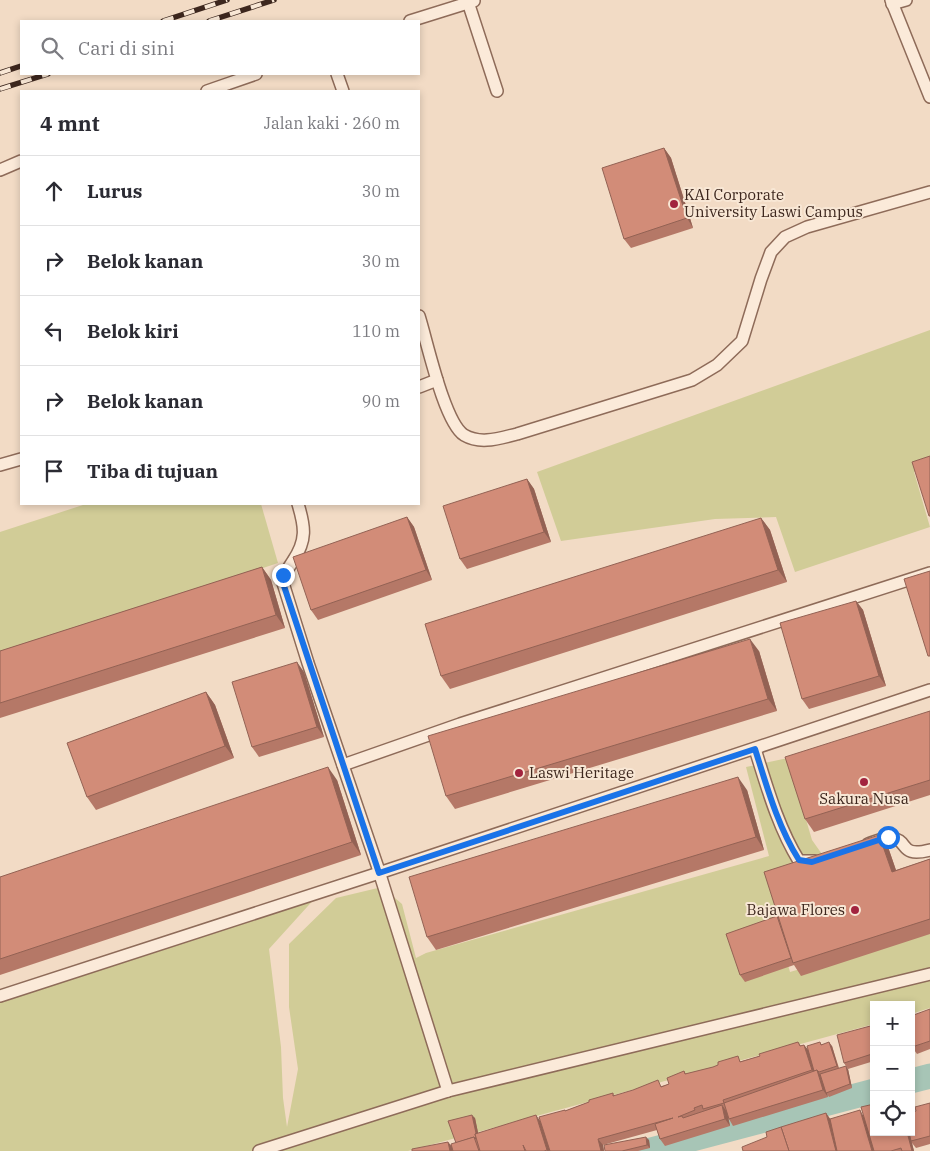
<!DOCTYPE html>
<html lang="id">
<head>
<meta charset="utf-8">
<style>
	body { margin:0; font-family:"IBM Plex Serif",serif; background:#f2f2f3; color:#2b2b33 }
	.controls { position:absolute; right:15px; bottom:15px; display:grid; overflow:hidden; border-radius:0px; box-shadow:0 2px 8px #0003 }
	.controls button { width:45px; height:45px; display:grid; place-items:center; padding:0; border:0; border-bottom:1px solid #e1e1e2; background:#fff; color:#2b2b33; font:25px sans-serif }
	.stop { position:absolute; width:15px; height:15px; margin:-11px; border:4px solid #1a73e8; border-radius:50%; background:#fff }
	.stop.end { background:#1a73e8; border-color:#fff; box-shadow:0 1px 5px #0008 }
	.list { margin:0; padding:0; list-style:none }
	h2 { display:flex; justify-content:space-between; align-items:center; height:65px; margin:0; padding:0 20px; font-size:21px }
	h2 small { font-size:16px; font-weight:400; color:#7c7c81 }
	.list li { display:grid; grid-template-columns:32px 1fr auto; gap:15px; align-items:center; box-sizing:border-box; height:70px; padding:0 20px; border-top:1px solid #e1e1e2 }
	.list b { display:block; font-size:19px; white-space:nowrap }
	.list em { font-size:16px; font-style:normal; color:#7c7c81 }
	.icon { flex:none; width:28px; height:28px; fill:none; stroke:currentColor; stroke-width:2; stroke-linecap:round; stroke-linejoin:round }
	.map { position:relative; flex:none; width:930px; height:1151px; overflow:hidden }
	.search { position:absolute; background:#fff; box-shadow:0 2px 8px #0003; left:20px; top:20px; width:400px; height:55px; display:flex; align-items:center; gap:12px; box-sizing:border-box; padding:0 18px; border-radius:0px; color:#7c7c81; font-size:19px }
	.panel { position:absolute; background:#fff; box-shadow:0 2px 8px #0003; left:20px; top:90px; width:400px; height:415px; border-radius:0px }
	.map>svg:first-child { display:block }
</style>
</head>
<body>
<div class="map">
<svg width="930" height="1151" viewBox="0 0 930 1151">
	<rect width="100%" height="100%" fill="#f2dbc5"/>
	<!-- green -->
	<g fill="#d1cc97">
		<path d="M930 330V467L914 472 930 527 795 572 776 517 715 519 561 541 537 472Z"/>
		<path d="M86 504H261L278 563 0 656V532Z"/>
		<path d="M788 758 812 840 824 857 810 894 771 907 790 972 930 930V1008L911 1014V1005H874V1024L408 1151H0V1000L317 896 269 949 281 1047 283 1098 287 1127 298 1069 289 1007V944L336 898 382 887 402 904 416 958 426 953 769 856 746 767Z"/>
	</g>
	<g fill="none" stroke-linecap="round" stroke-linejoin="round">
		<!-- canal -->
		<g stroke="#a7c5b6" stroke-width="25">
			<path d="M911 1081 930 1076"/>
			<path d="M647 1151 874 1091"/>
		</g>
		<defs>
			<g id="service">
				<path d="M891 0 930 97"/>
				<path d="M468 2 497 91"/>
				<path d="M892 4 906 0"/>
				<path d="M410 21 474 1"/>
				<path d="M337 74 343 91"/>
				<path d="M207 91 256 74"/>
				<path d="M0 170 21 161"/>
				<path d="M419 316C427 341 444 422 464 435 481 445 500 438 517 434L692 380 717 365 742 341 761 279 771 252 785 237 807 227 930 192"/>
				<path d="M419 387 437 380"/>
				<path d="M0 465 21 459"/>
				<path d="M298 504C305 527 307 540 293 561 288 569 284 573 283 583L308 663 377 865 448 1091"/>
				<path d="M755 749C767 787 778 827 799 861H815"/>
				<path d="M343 765 460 724 930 573"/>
				<path d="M868 844C875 842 884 837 891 838 910 840 898 858 930 850"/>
				<path d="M0 996 379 873 930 690"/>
				<path d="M259 1151 448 1091 930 974"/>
			</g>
		</defs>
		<!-- service casing -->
		<use href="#service" stroke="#8e6b59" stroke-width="14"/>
		<!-- service -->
		<use href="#service" stroke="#fbead9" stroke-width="11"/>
		<defs>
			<g id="rail">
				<path d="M163 21 227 0"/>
				<path d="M209 21 274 0"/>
				<path d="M0 73 21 66"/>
				<path d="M0 89 48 74"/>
			</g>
		</defs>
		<!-- rail casing -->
		<use href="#rail" stroke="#3d271e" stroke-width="5.5"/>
		<!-- rail -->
		<use href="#rail" stroke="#f8e7d5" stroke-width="4" stroke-dasharray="11" stroke-linecap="butt"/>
	</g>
	<!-- wall -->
	<g fill="#b57867">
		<path d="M664 148 671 158 693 228 631 248 624 239Z"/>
		<path d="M527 479 534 489 551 542 467 569 460 559Z"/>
		<path d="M407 517 414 527 432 580 318 620 311 610Z"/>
		<path d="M761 518 770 530 787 582 450 689 441 676Z"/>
		<path d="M262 567 271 580 285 628 0 718V651Z"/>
		<path d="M856 601 863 610 886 686 809 709 802 699Z"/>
		<path d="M759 651 777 711 455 809 446 796Z"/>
		<path d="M304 672 324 737 259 757 252 747Z"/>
		<path d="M206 692 215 705 234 758 96 810 87 797Z"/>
		<path d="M930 711V795L814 832 805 819Z"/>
		<path d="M337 780 361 855 0 975V877Z"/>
		<path d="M747 790 764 850 436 950 427 937Z"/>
		<path d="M879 835 888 847 896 870 930 859V934L801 976 794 965 745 982 740 975 777 916Z"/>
		<path d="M930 1009V1049L917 1054 912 1047Z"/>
		<path d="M874 1025V1061L848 1069 844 1063Z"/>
		<path d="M798 1042 801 1046 804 1045 808 1050 822 1044 832 1046 839 1068 848 1069 852 1088 829 1097 827 1094 828 1097 733 1126 729 1119 728 1116 730 1126 665 1146 660 1139 657 1130 603 1145 604 1151H412L448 1142 451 1146 456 1143 475 1118 478 1133 541 1122 565 1110V1111L613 1093 614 1096 662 1086 669 1084 684 1071 686 1074 742 1061 760 1056Z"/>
		<path d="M930 1103V1144L916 1148 912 1143 914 1151H743L826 1113 830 1119 864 1116 911 1132 916 1111Z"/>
		<path d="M649 1140 650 1148 638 1151H605Z"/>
	</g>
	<!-- shaded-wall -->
	<g fill="#936254">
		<path d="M664 148 671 158 693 228 687 218Z"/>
		<path d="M527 479 534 489 551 542 544 532Z"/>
		<path d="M407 517 414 527 432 580 426 570Z"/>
		<path d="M761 518 770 530 787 582 778 570Z"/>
		<path d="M262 567 271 580 285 628 276 615Z"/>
		<path d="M856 601 863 610 886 686 879 676Z"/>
		<path d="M750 639 759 651 777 711 768 699Z"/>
		<path d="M297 662 304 672 324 737 317 727Z"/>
		<path d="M206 692 215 705 234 758 225 746Z"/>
		<path d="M328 767 337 780 361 855 352 842Z"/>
		<path d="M738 777 747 790 764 850 756 837Z"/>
		<path d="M879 835 888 847 901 885 892 872Z"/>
		<path d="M829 1042 832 1046 839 1070 837 1066Z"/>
		<path d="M804 1045 809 1051 816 1077 812 1070Z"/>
		<path d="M846 1066 848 1069 852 1088 850 1084Z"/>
		<path d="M817 1070 822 1077 828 1097 823 1090Z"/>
		<path d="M722 1105 727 1112 730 1126 725 1119Z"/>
		<path d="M860 1110 864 1117 875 1151H872Z"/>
		<path d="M826 1113 833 1123 840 1151H836Z"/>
		<path d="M472 1115 475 1118 480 1142 477 1139Z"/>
		<path d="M536 1115 541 1122 550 1151H547V1150Z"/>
		<path d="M907 1132H909L914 1151H912Z"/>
		<path d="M646 1137 649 1140 650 1148 647 1145Z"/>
		<path d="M598 1139 603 1145 604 1151H601Z"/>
		<path d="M448 1142 453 1148V1151H450Z"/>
	</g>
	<!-- building -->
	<g fill="#d28c78" stroke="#936254">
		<path d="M664 148 687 218 624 239 602 168Z"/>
		<path d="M930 456V516H929L912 462Z"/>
		<path d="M527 479 544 532 460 559 443 506Z"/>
		<path d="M407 517 426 570 311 610 293 557Z"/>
		<path d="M761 518 778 570 441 676 425 624Z"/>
		<path d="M262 567 276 615 0 703V651Z"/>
		<path d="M930 571V656H928L904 579Z"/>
		<path d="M856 601 879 676 802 699 780 623Z"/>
		<path d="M750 639 768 699 446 796 428 736Z"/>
		<path d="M297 662 317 727 252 747 232 682Z"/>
		<path d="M206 692 225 746 87 797 67 743Z"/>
		<path d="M930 711V780L805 819 785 757Z"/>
		<path d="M328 767 352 842 0 959V877Z"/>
		<path d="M738 777 756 837 427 937 409 877Z"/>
		<path d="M879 835 892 872 930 859V919L793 963 764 872Z"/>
		<path d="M777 916 791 958 740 975 726 934Z"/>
		<path d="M930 1009V1041L912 1047 911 1044V1016Z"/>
		<path d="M874 1025V1060L872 1054 844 1063 837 1035Z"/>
		<path d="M798 1042 800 1046 804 1045 812 1070 723 1100 724 1103 703 1109 702 1105 694 1108 695 1110 678 1117 682 1116 683 1118 722 1105 725 1119 660 1139 655 1124 673 1118 598 1139 601 1151H550L539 1117 565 1110V1111L589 1102V1100L613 1093V1096L633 1090 658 1080 661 1087 669 1084 667 1078 684 1071 685 1074 713 1067 718 1065V1062L738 1056 740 1062 760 1056 759 1054Z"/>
		<path d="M820 1042 821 1045 829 1042 837 1066 819 1072 817 1070 814 1071 807 1046Z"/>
		<path d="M846 1066 850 1084 826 1093 820 1074Z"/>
		<path d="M817 1070 823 1090 729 1119 724 1103Z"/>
		<path d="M930 1103V1136L911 1141 909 1132H911V1113L916 1111 915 1107Z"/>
		<path d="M874 1104V1132H907L912 1151H902L901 1148 891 1151H874L861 1107Z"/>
		<path d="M860 1110 872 1151H837L830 1119Z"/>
		<path d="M826 1113 836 1151H789L781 1127Z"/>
		<path d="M472 1115 476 1133 475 1134 476 1139 474 1137 456 1143 448 1121Z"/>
		<path d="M536 1115 547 1150 544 1151H526L523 1145 525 1151H480L475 1134Z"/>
		<path d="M781 1127 789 1151H743L742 1147 767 1137 766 1132Z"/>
		<path d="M474 1137 479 1151H453L451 1144Z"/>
		<path d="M646 1137 647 1145 622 1151H605L604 1145Z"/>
		<path d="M448 1142 450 1151H412V1149Z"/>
	</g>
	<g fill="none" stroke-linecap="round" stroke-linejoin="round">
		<!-- route -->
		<path stroke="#1a73e8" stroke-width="6" d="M283 575V583L379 873 755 749C767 787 778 827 799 860L812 862 888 837"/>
	</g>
	<!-- markers -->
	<g fill="#a2243e" stroke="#f8e7d5" stroke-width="2">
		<circle cx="674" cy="204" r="5"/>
		<circle cx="519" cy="773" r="5"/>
		<circle cx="864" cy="782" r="5"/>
		<circle cx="855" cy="910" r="5"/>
	</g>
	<g text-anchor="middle" stroke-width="4" stroke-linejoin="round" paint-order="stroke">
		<!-- poi labels -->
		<g font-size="15" fill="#3d271e" stroke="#f8e7d5" text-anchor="start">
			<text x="684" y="200">KAI Corporate<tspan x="684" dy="17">University Laswi Campus</tspan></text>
			<text x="529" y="778">Laswi Heritage</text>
			<text x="864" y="804" text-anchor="middle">Sakura Nusa</text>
			<text x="845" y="915" text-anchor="end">Bajawa Flores</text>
		</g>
	</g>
</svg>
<div class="controls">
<button>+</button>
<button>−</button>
<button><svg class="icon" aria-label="locate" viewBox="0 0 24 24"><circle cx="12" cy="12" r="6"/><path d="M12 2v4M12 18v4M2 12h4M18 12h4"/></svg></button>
</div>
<div class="stop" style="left:888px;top:837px"></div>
<div class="stop end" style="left:283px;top:575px"></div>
<div class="search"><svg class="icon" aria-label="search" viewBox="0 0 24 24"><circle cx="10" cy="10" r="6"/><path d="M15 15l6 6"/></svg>Cari di sini</div>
<section class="panel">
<h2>4 mnt<small>Jalan kaki · 260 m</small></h2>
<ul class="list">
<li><svg class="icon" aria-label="ahead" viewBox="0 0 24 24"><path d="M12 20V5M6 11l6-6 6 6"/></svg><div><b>Lurus</b></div><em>30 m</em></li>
<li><svg class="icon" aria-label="right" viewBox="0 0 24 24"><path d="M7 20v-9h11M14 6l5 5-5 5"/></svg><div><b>Belok kanan</b></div><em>30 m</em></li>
<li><svg class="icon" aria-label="left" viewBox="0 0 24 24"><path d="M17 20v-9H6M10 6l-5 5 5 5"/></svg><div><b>Belok kiri</b></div><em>110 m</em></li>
<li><svg class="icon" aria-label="right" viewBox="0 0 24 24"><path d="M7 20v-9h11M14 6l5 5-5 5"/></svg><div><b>Belok kanan</b></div><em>90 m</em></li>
<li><svg class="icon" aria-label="arrive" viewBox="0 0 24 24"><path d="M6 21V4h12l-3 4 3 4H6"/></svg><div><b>Tiba di tujuan</b></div></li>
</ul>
</section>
</div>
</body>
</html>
